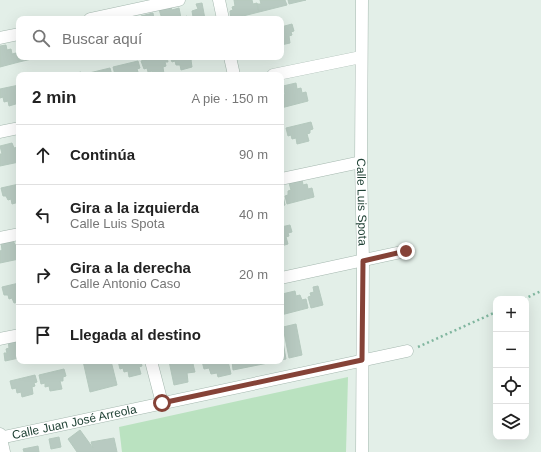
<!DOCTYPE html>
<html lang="es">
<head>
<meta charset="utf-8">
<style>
	body { margin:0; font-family:Arial,sans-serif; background:#f6f6f6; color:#222 }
	.controls { position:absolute; right:12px; bottom:12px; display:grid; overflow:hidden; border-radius:8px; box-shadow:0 4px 16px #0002 }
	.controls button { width:36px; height:36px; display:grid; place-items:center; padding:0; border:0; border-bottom:1px solid #e0e0e0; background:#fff; color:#222; font:20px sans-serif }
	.stop { position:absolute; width:12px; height:12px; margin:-9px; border:3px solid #854237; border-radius:50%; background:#fff }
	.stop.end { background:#854237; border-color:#fff; box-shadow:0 1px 4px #0008 }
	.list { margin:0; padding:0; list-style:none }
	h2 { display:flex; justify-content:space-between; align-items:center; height:52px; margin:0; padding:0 16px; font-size:17px }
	h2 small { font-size:13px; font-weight:400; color:#767676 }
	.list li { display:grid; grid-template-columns:26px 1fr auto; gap:12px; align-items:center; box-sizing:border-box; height:60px; padding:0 16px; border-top:1px solid #e0e0e0 }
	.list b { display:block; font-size:15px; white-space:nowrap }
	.list p { margin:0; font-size:13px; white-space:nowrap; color:#767676 }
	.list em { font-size:13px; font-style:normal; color:#767676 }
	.icon { flex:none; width:22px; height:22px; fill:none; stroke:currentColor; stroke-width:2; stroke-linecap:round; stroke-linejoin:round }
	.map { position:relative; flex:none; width:541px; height:452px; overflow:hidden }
	.search { position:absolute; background:#fff; box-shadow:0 4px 16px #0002; left:16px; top:16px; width:268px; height:44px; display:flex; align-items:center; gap:10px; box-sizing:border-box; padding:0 14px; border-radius:8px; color:#767676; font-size:15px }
	.panel { position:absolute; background:#fff; box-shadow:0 4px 16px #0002; left:16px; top:72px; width:268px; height:292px; border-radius:8px }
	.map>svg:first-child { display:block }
</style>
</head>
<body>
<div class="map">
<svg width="541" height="452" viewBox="0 0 541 452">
	<rect width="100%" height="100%" fill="#e3efe8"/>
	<!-- green -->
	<path fill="#bae2c0" d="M348 377 346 452H122L119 427Z"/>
	<!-- building -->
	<g fill="#b8cac1" stroke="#b5c9be">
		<path d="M234 0H252L253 4 257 3 259 12 231 19 230 11 233 10 232 7 235 6Z"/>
		<path d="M260 0H285L287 5 259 12 257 4H261Z"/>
		<path d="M288 0H306L289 4Z"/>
		<path d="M170 3 172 10 179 8 181 18 187 16V18L193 17 192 11 198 9 196 4 202 3 205 19H162L158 6Z"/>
		<path d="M153 13 154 19H142L141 16Z"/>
		<path d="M292 24 294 31 291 32 292 35 289 36 290 43 281 45V27Z"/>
		<path d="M6 45 7 50 11 49 12 54 16 53 19 62 0 67V46Z"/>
		<path d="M17 54H19V57H40L19 62Z"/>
		<path d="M156 57H167L168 62H165L166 66 163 67 164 74 159 75H153L152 71 148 72 147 68 144 69 141 61Z"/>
		<path d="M170 57H194V59L191 60 192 67 181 70 180 65H176L175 61 172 62Z"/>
		<path d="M138 61 140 68 137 69 138 72 134 73 135 75H119V74L115 75 113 67Z"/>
		<path d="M110 68 112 75H86L85 74Z"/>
		<path d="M81 72 82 75H69Z"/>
		<path d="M296 83 297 89 301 88 302 93 306 92 308 101 281 108V99H283L282 95 285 94 283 86Z"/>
		<path d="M19 85V103L9 106 8 101 4 102 3 97 0 98V89Z"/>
		<path d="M311 122 313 129 310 130V133L307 134 309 141 297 144 296 138 292 139 291 135 288 136 286 128Z"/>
		<path d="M12 143 14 148 18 147 19 152V162L0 166V154H2L0 146Z"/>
		<path d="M302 179 303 185 307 184 308 189 312 188 314 197 287 204 285 196 288 195V191L291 190 289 183Z"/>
		<path d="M19 184V202L12 204 11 199 8 200 6 196H3L1 188Z"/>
		<path d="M281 196H283L285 205 281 206Z"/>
		<path d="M290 225 292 232 288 233 289 236 286 237 288 244 281 246V227Z"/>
		<path d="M13 240 15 245 19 244V259L0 263V251L2 250 1 243Z"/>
		<path d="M19 283V302L14 303 12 298 9 299 8 295H4L2 287Z"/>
		<path d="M318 286 323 305 311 308 308 297 311 296 310 293 314 292 313 287Z"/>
		<path d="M295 291 296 296 300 295 302 300 306 299 308 308 281 315V306H282L281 302 284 301 282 294Z"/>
		<path d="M296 324 302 355 289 358 283 327Z"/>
		<path d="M281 331 286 359 281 360Z"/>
		<path d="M19 337V358L5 361 4 353H7L6 349 9 348 8 340Z"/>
		<path d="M83 361H111L117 385 90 392Z"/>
		<path d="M118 361H144V362H141L142 366 139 367 141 374 129 377 128 371 124 372 123 368 120 369Z"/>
		<path d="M169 361H228L231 374 218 377 217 373 211 374 209 368 204 369 202 361 193 364 195 372 187 373 188 382 174 385Z"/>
		<path d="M232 361H267L268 363 233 370Z"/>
		<path d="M64 369 66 376 63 377V381H60L62 389 50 391 49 386 45 387V383L41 384 39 375Z"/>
		<path d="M35 375 37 382 34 383 35 386 32 387 33 394 22 397 21 392 17 393 16 388 12 389 10 381Z"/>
		<path d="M80 430 93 448 91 442 114 438 117 452H77L68 439Z"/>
		<path d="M59 437 61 447 51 449 49 439Z"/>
		<path d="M38 446 39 452H24L23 449Z"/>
	</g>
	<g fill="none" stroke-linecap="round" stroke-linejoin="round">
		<defs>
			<g id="minor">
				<path d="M219 0 223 19"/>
				<path id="s1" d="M362 0 361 162 363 261 362 452"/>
				<path d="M90 19 179 0"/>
				<path d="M0 38 19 34"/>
				<path d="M230 57 234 75"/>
				<path d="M273 75 361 57"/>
				<path d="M0 132 19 128"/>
				<path d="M281 179 361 162"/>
				<path d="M0 238 19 234"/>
				<path d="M281 278 406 251"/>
				<path d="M0 339 19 335"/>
				<path d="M151 361 162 403"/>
				<path d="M0 434 4 452"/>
				<path id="s2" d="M0 438 407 351"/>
			</g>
		</defs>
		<!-- minor casing -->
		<use href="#minor" stroke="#a5b8af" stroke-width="13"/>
		<!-- path -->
		<g stroke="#80b69f" stroke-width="2.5" stroke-dasharray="2 3" stroke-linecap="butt">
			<path d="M524 299 541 291"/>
			<path d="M418 347 496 312"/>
		</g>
		<!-- minor -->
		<use href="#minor" stroke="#fff" stroke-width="12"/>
	</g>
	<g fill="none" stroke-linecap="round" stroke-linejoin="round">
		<!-- route -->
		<path stroke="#854237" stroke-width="5" d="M162 403 362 360 363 261 406 251"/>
	</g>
	<g text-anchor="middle" stroke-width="4" stroke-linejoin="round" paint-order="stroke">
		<!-- street labels -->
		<g font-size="12" fill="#204235" stroke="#f4faf7">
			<text dy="4" stroke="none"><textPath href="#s1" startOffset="202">Calle Luis Spota</textPath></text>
			<text dy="4" stroke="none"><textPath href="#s2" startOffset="76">Calle Juan José Arreola</textPath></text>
		</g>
	</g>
</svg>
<div class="controls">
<button>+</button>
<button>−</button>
<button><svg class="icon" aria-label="locate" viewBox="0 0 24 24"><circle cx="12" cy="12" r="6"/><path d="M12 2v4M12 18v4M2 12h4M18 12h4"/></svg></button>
<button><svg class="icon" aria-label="layers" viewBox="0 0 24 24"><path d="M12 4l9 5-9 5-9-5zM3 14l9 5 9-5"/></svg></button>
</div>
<div class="stop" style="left:162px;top:403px"></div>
<div class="stop end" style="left:406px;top:251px"></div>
<div class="search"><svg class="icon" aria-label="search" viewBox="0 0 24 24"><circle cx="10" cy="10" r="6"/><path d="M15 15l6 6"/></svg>Buscar aquí</div>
<section class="panel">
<h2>2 min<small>A pie · 150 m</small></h2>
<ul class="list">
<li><svg class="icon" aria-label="ahead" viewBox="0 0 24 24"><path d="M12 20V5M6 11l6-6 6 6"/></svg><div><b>Continúa</b></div><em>90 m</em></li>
<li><svg class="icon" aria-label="left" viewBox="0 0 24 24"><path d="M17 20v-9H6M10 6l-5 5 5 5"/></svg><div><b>Gira a la izquierda</b><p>Calle Luis Spota</p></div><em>40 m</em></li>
<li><svg class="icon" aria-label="right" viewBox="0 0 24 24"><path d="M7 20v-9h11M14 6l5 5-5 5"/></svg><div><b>Gira a la derecha</b><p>Calle Antonio Caso</p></div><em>20 m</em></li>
<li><svg class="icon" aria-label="arrive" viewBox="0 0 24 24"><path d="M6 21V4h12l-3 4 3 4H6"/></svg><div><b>Llegada al destino</b></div></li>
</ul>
</section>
</div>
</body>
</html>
